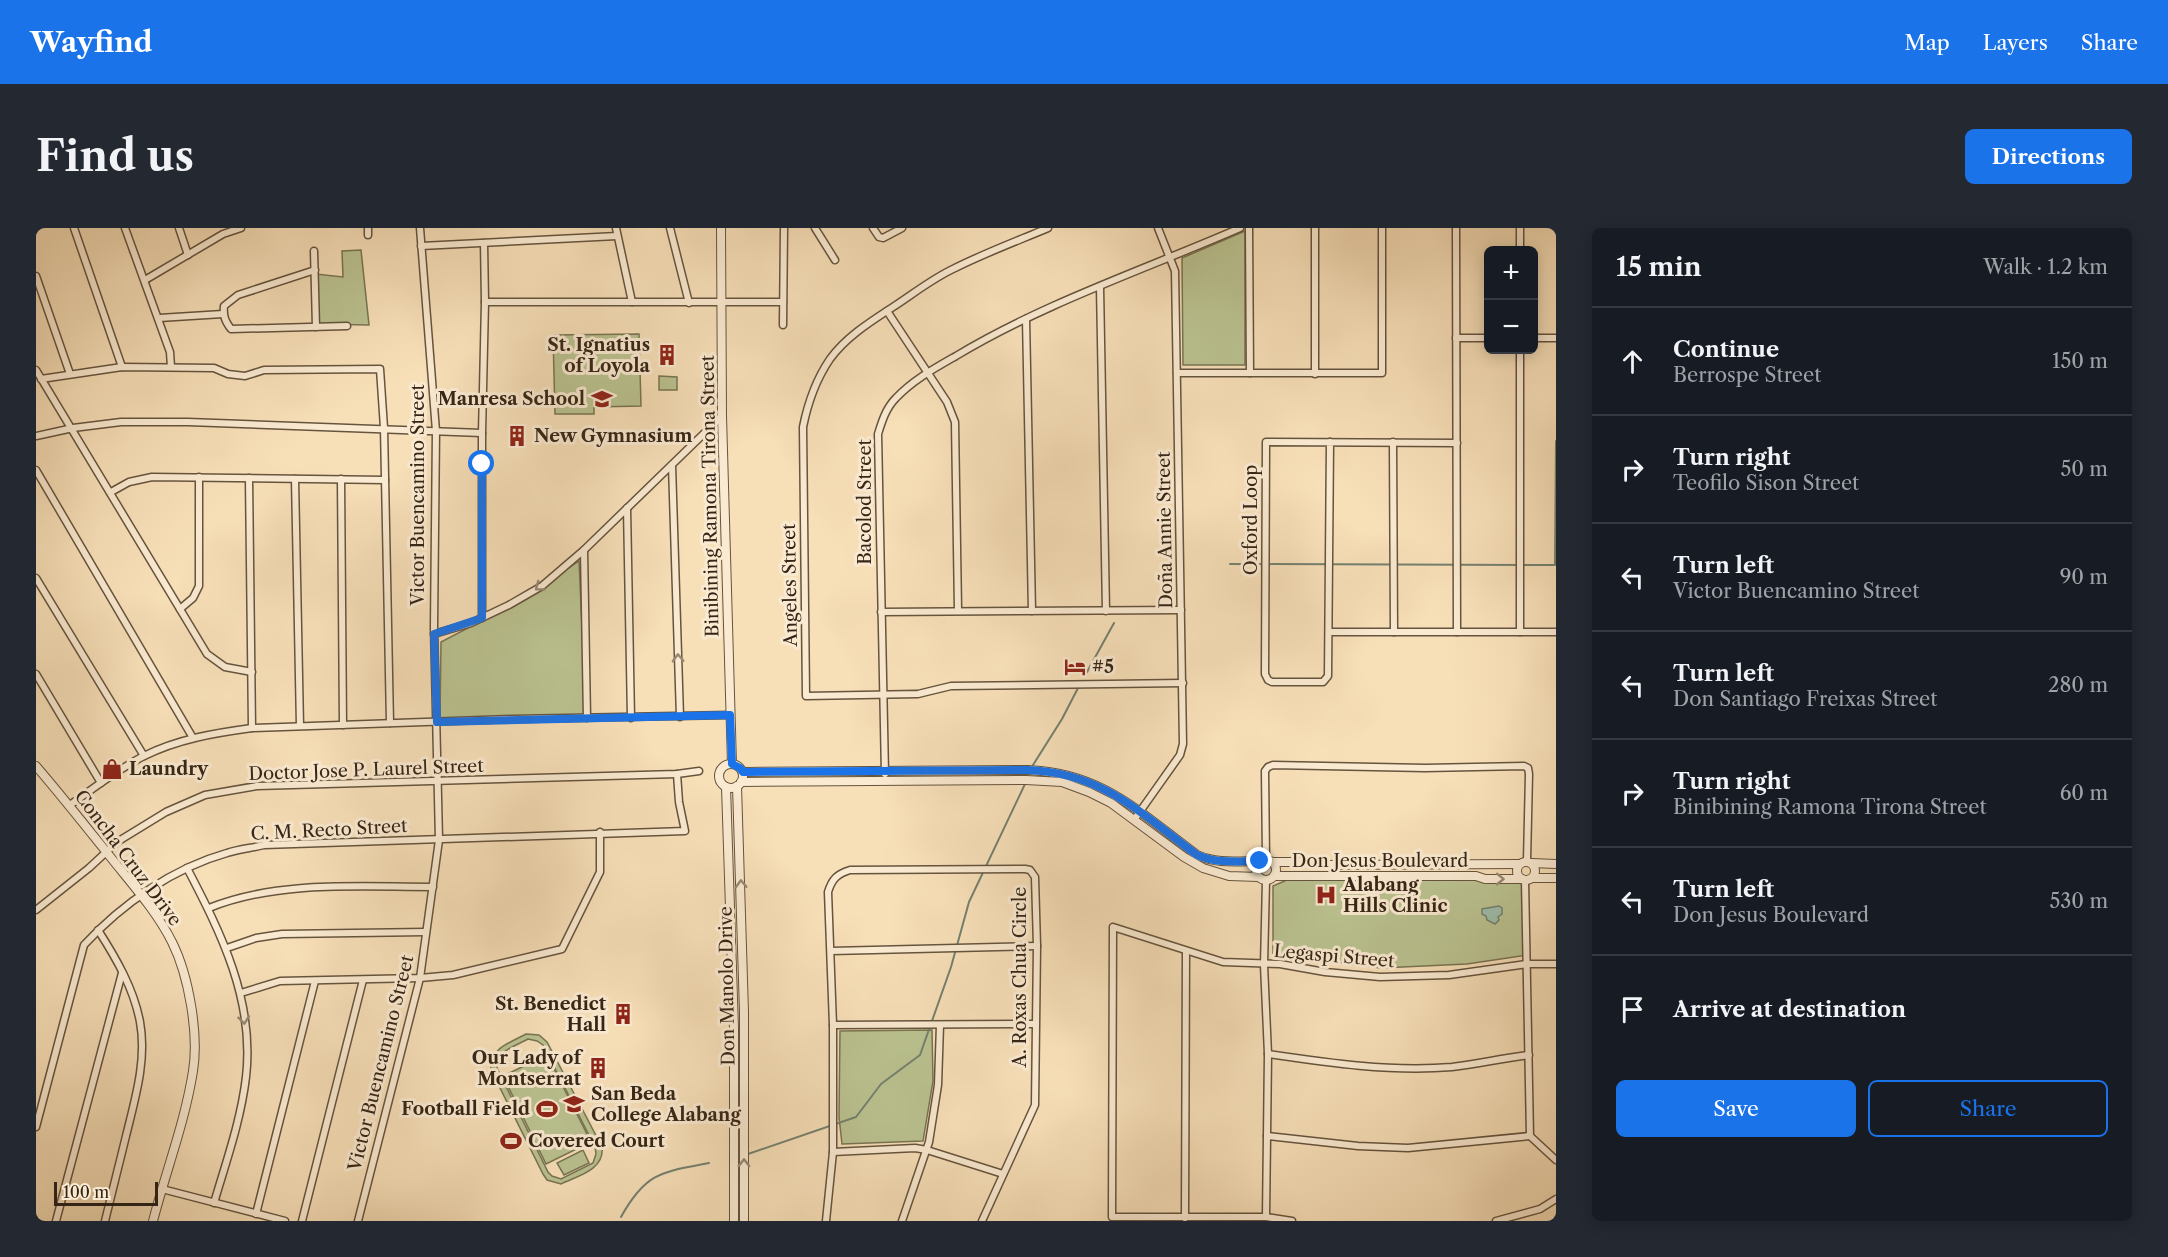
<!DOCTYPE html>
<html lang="en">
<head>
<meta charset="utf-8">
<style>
	body { margin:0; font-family:"Libre Caslon Text",serif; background:#242831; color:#f1f3f6 }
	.controls { position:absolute; right:18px; top:18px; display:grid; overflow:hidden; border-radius:9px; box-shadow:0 3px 15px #0003 }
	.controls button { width:54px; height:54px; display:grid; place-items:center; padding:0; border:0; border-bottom:2px solid #363941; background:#171b24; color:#f1f3f6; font:30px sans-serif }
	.scale { position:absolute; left:18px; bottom:15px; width:104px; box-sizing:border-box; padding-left:6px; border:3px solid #362516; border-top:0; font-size:16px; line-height:21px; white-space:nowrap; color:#362516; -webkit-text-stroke:4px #faead1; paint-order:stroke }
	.stop { position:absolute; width:18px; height:18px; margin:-14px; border:4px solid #1a73e8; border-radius:50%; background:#fff }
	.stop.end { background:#1a73e8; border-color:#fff; box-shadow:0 2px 6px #0008 }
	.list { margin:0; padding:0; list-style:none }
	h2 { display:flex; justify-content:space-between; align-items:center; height:78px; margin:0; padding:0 24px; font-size:26px }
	h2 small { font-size:20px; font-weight:400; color:#9ea1a6 }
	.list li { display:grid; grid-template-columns:39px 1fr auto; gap:18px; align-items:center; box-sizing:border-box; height:108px; padding:0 24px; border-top:2px solid #363941 }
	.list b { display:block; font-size:22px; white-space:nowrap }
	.list p { margin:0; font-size:20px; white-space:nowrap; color:#9ea1a6 }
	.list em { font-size:20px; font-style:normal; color:#9ea1a6 }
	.actions { display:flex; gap:12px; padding:18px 24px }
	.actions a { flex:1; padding:14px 0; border:2px solid #1a73e8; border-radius:9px; text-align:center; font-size:21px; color:#1a73e8 }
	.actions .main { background:#1a73e8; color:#fff }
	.icon { flex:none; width:33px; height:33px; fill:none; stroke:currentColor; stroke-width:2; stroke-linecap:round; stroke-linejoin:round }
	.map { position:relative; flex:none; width:1520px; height:993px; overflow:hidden; border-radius:9px }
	header { display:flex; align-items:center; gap:36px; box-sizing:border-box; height:84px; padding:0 30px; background:#1a73e8; color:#fff }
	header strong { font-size:28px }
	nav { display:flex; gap:33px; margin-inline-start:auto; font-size:21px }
	.intro { display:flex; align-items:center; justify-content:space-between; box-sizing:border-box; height:144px; padding:0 36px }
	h1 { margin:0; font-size:42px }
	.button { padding:15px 27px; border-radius:9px; background:#1a73e8; color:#fff; font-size:21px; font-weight:700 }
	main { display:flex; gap:36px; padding:0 36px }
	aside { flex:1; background:#171b24; border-radius:9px; box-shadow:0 3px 15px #0003 }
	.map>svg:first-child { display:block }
</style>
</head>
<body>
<header>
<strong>Wayfind</strong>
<nav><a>Map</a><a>Layers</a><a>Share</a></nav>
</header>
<div class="intro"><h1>Find us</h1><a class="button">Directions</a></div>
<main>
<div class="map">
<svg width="1520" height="993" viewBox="0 0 1520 993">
	<rect width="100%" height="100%" fill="#f7dfb8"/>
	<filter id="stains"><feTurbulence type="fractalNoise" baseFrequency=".00333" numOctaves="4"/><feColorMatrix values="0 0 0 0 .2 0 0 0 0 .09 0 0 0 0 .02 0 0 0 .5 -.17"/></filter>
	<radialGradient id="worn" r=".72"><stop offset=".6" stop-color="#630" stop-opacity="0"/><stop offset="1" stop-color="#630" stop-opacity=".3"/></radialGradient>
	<!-- green -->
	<g fill="#bac290" stroke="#787453" stroke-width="1.5" fill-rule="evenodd">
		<path d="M1209 3V137H1147L1146 30Z"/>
		<path d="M325 22 333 97 281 96 280 46 307 49 306 23Z"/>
		<path d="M603 106 605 178 558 179V186H519L517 107Z"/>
		<path d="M623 148 641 149V162H623Z"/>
		<path d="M543 333 550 488 404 490 405 414 484 373Z"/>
		<path d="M1481 649 1491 655 1492 727 1431 736 1345 740 1237 726V658L1251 652Z"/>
		<path d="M896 802 897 853 887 913 806 916 803 889 804 803Z"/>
		<path d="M490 806 503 807 511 814 566 919C569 942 541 948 525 956L511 952 507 946 455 842C453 820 474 815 490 806ZM492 811 501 813 507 817 559 919 560 926 557 935 525 951 516 948 512 944 461 840C461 822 478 819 492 811Z"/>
		<path d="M511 827 555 914 510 936 467 848Z"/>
		<path d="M547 922 553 935 528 947 521 935Z"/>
	</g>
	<!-- water -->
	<path fill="#9dbdac" stroke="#748070" stroke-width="1.5" d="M1463 678 1466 680V686L1462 689 1463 692 1459 696 1451 692 1450 688 1446 686V681Z"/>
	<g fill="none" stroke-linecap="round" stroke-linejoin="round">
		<!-- stream -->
		<g stroke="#748070" stroke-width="2">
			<path d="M1194 336 1519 337 1520 213"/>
			<path d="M1051 444 1078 395"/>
			<path d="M997 537 1026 491 1042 460"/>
			<path d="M712 926 820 889 845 856 884 827 915 739 933 674 989 556"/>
			<path d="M585 989C610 944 626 944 673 935"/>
		</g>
		<defs>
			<g id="minor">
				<path d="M38 0 86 139"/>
				<path d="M89 0 134 124 135 139"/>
				<path d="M143 0 152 27"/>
				<path d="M332 0V7"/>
				<path d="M580 0 596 74"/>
				<path d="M634 0 653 75"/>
				<path d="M779 0 799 32"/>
				<path d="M837 0 843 9 847 10 866 0"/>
				<path d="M1012 0C981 13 949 25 919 40 897 50 877 66 857 79 834 94 810 109 794 131 779 153 772 174 767 199L770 468 882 466 915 458 1147 455"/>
				<path d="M1213 0 1214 145"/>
				<path d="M1279 0V146"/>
				<path d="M1420 0 1421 404"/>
				<path d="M1484 0V22"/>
				<path d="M385 18 581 8"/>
				<path d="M278 23 280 99"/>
				<path d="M279 42 202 67 188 78C187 88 189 93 195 101L311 98"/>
				<path d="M0 48 34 146"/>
				<path d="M109 52 187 6 205 0"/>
				<path d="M1064 59 1070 383"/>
				<path d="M449 74H747"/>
				<path d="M851 83 911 174 919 194 922 382"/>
				<path d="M123 90 187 86"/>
				<path d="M990 91 996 383"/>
				<path d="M747 97 748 0"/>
				<path d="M1420 110H1452"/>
				<path d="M1498 110H1520"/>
				<path d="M0 142 171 426 189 439 216 444"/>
				<path d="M1141 145H1346V0"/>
				<path d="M5 151 86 139 178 140 192 146 209 148 228 142 344 141 348 200 354 495"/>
				<path d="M0 208 37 200 85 194H152L446 205"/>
				<path d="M1294 214 1292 448 1287 454H1236L1232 452 1229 446 1230 214 1421 215"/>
				<path d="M1357 214 1358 404"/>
				<path d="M636 237 644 489"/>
				<path d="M0 242 157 510"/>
				<path d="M213 250 216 500"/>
				<path d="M259 251 264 498"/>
				<path d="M305 251 307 497"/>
				<path d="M75 264 93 254 116 249 349 252"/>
				<path d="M591 280 595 490"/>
				<path d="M548 322 551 490"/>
				<path d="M0 350 108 528"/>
				<path d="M144 381 157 370 163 358V249"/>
				<path d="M845 384 1145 382"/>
				<path d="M446 390V205L449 74 448 15"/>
				<path d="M1294 404H1520"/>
				<path d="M1484 404V122"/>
				<path d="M398 406 435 395 473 377 506 358 548 322 686 188"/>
				<path d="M0 446 65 555"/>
				<path d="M849 546 842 206C846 193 850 180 860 170 877 152 899 140 920 128 1008 75 1110 41 1204 0"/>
				<path d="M34 577C58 560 82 541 108 528 142 511 179 505 216 500L477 491 694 487"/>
				<path d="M1098 592 1144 527 1147 516 1139 43 1122 0"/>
				<path d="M1230 631 1229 543 1232 539 1237 537 1389 540 1488 538 1492 540 1493 546 1491 633"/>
				<path d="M151 640C185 705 219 773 210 849 205 892 190 934 178 975"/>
				<path d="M1230 652 1228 737 1232 826 1230 989"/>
				<path d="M1489 652 1494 908 1520 932"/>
				<path d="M173 680C243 652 322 659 397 659"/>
				<path d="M0 682 53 640 81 614 130 584 169 567 221 558 641 546 663 543"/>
				<path d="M62 702C80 730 98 761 104 794 111 832 99 871 90 908 83 936 76 965 69 993"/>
				<path d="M191 720 220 710 246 706 390 704"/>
				<path d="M795 723 1001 718"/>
				<path d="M205 765 244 753 384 750 417 747 526 721 564 644V604"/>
				<path d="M797 797 999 796"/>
				<path d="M1232 826C1293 835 1354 844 1416 839 1442 836 1467 830 1493 827"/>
				<path d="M0 899 48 717C86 676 137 640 191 625 203 621 216 620 228 617L649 603 643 574 641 546"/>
				<path d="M1231 908 1322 918 1372 920 1494 908"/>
				<path d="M797 924 879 920 891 922 967 946"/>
				<path d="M126 961 249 993"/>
				<path d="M220 986 279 753"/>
				<path d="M1149 990 1150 723"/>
				<path d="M20 993 86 745"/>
				<path d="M266 993 327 752"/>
				<path d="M322 993 384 750 403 612 398 399 400 203 384 0"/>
				<path d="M790 993 797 924V797L792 664C796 651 801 646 814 642L989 641 994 642 999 649 1001 718 999 877 946 993"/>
				<path d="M866 993 893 914 902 857 904 797"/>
				<path d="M1256 993 1230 989H1076L1077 699 1187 734 1244 736 1289 744 1344 749 1413 747 1491 736H1520"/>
				<path d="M1460 993 1504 981 1520 971"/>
			</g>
			<g id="tertiary">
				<path d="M685 0 686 188 696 536"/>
				<circle cx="695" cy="548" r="12"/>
				<path d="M0 538C25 567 48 596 72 626 94 654 120 682 136 714 153 748 163 807 157 843 149 894 130 943 117 993"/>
				<path d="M707 544 992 542C1067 545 1104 585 1161 627 1181 636 1202 633 1224 633"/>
				<path d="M705 554 990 552 1026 554 1053 564 1075 575 1148 629 1167 640 1193 648 1222 649"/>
				<path d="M701 558 708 784V993"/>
				<path d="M690 559 698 801V993"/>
				<circle cx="1230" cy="642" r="10"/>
				<circle cx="1490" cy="643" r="9"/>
				<path d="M1236 634H1277L1286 637 1483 636"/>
				<path d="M1496 635 1520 636"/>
				<path d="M1238 648H1440L1449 651H1486"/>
				<path d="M1497 650H1520"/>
			</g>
		</defs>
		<!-- minor casing -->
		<use href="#minor" stroke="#66543e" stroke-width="9"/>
		<!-- tertiary casing -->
		<use href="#tertiary" stroke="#66543e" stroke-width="10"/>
		<!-- minor -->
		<use href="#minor" stroke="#faead1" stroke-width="6"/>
		<!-- tertiary -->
		<use href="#tertiary" stroke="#faead1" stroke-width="8"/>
	</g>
	<!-- one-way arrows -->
	<defs><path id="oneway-chevron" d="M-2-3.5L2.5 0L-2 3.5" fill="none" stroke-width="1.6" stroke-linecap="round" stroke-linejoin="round" transform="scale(1.5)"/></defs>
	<g stroke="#988874">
		<use href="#oneway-chevron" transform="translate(503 359) rotate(143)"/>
		<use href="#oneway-chevron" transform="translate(642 430) rotate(-92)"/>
		<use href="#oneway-chevron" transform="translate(1464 651) rotate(1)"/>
		<use href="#oneway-chevron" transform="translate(705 656) rotate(-92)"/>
		<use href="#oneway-chevron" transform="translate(208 792) rotate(83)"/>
		<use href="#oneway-chevron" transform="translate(708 935) rotate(-90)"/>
	</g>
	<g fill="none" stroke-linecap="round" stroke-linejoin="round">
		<!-- route -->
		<path stroke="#1a73e8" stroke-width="8" d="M446 236V390L398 406 401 494 694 487 696 536 704 540 707 544 992 542C1067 545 1104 585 1161 627 1181 636 1202 633 1224 633"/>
	</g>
	<!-- icons -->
	<defs>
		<symbol id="building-bare" viewBox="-9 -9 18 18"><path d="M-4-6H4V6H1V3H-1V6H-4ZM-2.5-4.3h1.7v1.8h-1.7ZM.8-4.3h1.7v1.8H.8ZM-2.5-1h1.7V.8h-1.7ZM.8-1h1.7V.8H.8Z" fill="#8f2418" stroke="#faead1" stroke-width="2.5" paint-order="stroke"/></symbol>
		<symbol id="school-bare" viewBox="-9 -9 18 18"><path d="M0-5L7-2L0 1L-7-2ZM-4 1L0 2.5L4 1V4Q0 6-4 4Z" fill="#8f2418" stroke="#faead1" stroke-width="2.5" paint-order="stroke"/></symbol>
		<symbol id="hotel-bare" viewBox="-9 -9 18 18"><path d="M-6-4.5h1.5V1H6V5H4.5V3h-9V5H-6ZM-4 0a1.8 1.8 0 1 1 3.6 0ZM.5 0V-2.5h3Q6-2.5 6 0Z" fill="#8f2418" stroke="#faead1" stroke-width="2.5" paint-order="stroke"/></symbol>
		<symbol id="shop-bare" viewBox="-9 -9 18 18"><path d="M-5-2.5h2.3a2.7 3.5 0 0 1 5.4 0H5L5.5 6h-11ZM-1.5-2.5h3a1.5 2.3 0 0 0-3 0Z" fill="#8f2418" stroke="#faead1" stroke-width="2.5" paint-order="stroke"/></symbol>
		<symbol id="hospital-bare" viewBox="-9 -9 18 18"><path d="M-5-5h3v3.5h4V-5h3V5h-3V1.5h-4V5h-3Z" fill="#8f2418" stroke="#faead1" stroke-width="2.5" paint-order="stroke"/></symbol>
		<symbol id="university-bare" viewBox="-9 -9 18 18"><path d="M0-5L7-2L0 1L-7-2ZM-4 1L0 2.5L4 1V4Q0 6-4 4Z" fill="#8f2418" stroke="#faead1" stroke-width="2.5" paint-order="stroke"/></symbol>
		<symbol id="stadium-bare" viewBox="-9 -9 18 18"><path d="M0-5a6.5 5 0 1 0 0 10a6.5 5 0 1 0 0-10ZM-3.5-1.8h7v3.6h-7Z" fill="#8f2418" stroke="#faead1" stroke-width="2.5" paint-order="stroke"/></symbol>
	</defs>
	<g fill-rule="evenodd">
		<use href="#building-bare" x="616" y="112" width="30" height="30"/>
		<use href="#school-bare" x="551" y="156" width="30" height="30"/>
		<use href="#building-bare" x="466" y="193" width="30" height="30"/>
		<use href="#hotel-bare" x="1024" y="424" width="30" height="30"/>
		<use href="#shop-bare" x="61" y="526" width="30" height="30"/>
		<use href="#hospital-bare" x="1275" y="652" width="30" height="30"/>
		<use href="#building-bare" x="572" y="771" width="30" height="30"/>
		<use href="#building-bare" x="547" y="825" width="30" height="30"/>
		<use href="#university-bare" x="523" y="861" width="30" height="30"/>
		<use href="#stadium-bare" x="496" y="866" width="30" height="30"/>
		<use href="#stadium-bare" x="460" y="898" width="30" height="30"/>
	</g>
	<g text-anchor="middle" stroke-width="6" stroke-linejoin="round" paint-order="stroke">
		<!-- poi labels -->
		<g font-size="18" font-weight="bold" fill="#362516" stroke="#faead1" text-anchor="start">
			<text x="614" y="123" text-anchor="end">St. Ignatius<tspan x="614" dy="21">of Loyola</tspan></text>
			<text x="549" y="177" text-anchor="end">Manresa School</text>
			<text x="498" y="214">New Gymnasium</text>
			<text x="1056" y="445">#5</text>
			<text x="93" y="547">Laundry</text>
			<text x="1307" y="663">Alabang<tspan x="1307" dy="21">Hills Clinic</tspan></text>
			<text x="570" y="782" text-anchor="end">St. Benedict<tspan x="570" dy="21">Hall</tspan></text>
			<text x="545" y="836" text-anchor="end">Our Lady of<tspan x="545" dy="21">Montserrat</tspan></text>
			<text x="555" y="872">San Beda<tspan x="555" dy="21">College Alabang</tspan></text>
			<text x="494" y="887" text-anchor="end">Football Field</text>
			<text x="492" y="919">Covered Court</text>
		</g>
		<!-- street labels -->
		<g font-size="18" fill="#362516" stroke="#faead1">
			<text transform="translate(382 267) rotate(-90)" y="6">Victor Buencamino Street</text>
			<text transform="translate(674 268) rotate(-91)" y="6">Binibining Ramona Tirona Street</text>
			<text transform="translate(829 274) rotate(-90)" y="6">Bacolod Street</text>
			<text transform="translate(1215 292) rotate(-90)" y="6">Oxford Loop</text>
			<text transform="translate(1129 302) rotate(-91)" y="6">Doña Annie Street</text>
			<text transform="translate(754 357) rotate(-91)" y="6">Angeles Street</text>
			<text transform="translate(330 542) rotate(-2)" y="6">Doctor Jose P. Laurel Street</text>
			<text transform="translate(293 602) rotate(-3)" y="6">C. M. Recto Street</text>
			<text transform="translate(92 630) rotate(53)" y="6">Concha Cruz Drive</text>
			<text x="1344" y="639">Don Jesus Boulevard</text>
			<text transform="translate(1298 728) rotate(5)" y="6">Legaspi Street</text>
			<text transform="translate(984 749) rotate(-90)" y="6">A. Roxas Chua Circle</text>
			<text transform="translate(691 758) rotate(-91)" y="6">Don Manolo Drive</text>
			<text transform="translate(345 835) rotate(-76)" y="6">Victor Buencamino Street</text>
		</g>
	</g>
	<rect width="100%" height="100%" filter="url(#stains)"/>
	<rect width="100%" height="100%" fill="url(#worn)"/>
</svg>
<div class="controls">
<button>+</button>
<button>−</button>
</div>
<div class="scale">100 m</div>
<div class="stop" style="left:446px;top:236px"></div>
<div class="stop end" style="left:1224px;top:633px"></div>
</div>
<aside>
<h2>15 min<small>Walk · 1.2 km</small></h2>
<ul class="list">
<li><svg class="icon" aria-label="ahead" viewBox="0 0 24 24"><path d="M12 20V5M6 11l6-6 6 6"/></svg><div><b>Continue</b><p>Berrospe Street</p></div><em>150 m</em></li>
<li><svg class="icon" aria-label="right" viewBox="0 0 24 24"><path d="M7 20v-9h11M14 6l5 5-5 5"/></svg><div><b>Turn right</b><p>Teofilo Sison Street</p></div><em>50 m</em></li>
<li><svg class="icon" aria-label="left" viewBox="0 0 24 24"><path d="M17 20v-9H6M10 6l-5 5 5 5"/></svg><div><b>Turn left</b><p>Victor Buencamino Street</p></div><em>90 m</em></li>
<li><svg class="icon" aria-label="left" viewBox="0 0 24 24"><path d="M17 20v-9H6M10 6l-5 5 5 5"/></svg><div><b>Turn left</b><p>Don Santiago Freixas Street</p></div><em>280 m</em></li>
<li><svg class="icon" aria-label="right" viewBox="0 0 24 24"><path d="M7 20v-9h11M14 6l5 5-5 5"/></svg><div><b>Turn right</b><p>Binibining Ramona Tirona Street</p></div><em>60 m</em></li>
<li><svg class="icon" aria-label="left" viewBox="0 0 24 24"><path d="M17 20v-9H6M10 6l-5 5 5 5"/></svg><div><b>Turn left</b><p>Don Jesus Boulevard</p></div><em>530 m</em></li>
<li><svg class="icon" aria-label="arrive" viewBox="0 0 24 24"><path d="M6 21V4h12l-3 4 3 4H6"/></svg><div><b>Arrive at destination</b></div></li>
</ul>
<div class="actions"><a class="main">Save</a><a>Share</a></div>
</aside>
</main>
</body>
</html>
